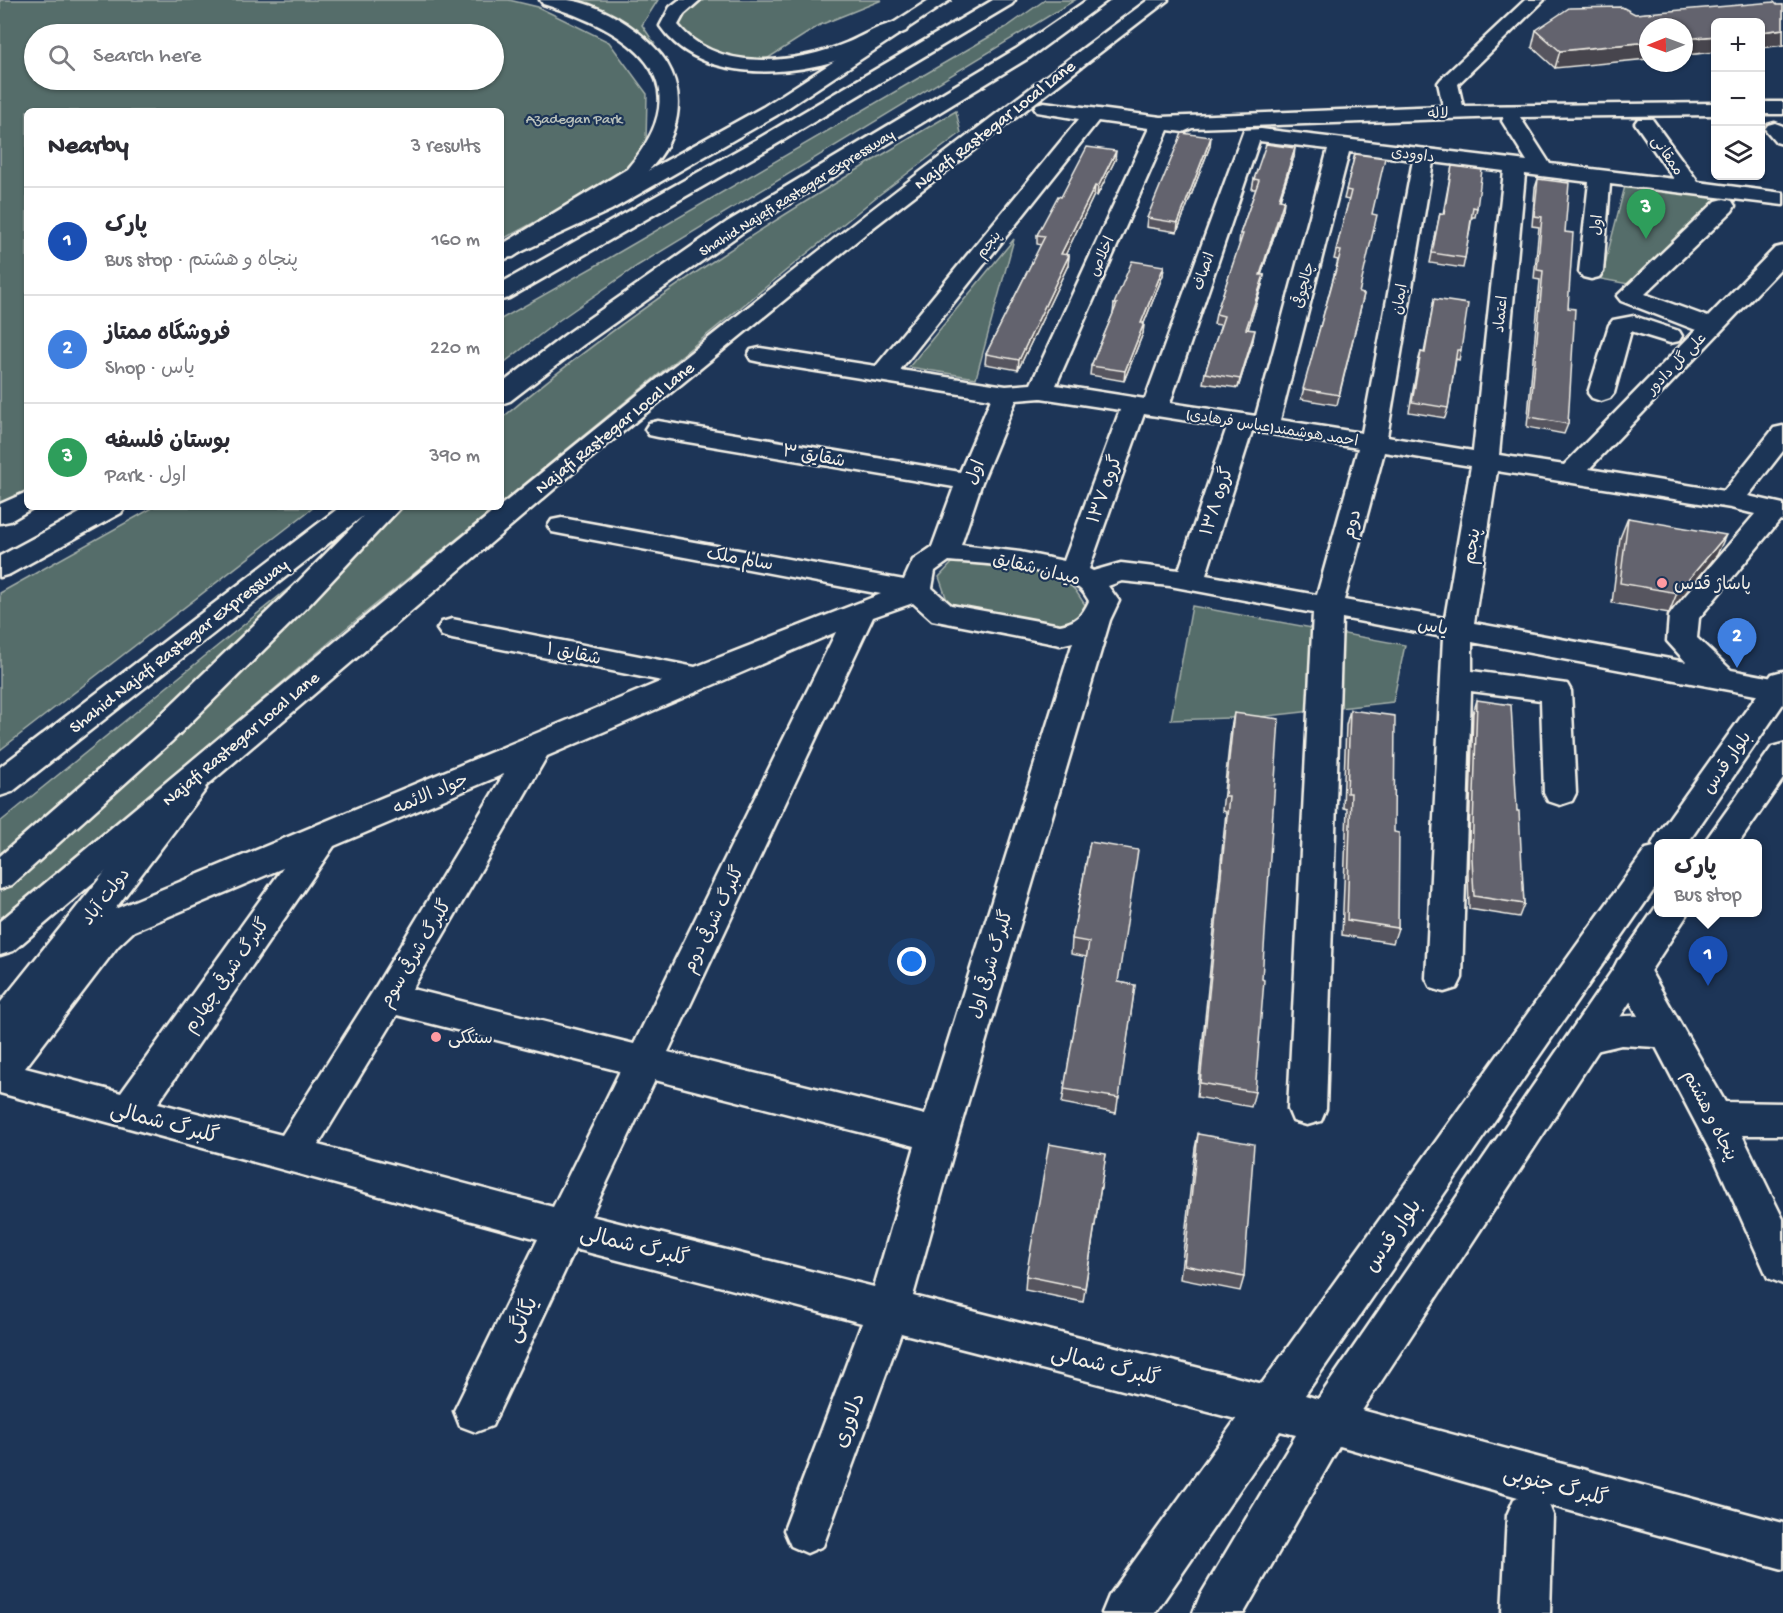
<!DOCTYPE html>
<html lang="en">
<head>
<meta charset="utf-8">
<style>
	body { margin:0; font-family:"Gochi Hand","Playpen Sans Arabic",sans-serif; background:#f2f2f3; color:#2b2b33 }
	.controls { position:absolute; right:18px; top:18px; display:grid; overflow:hidden; border-radius:9px; box-shadow:0 2px 4px #0004 }
	.controls button { width:54px; height:54px; display:grid; place-items:center; padding:0; border:0; border-bottom:2px solid #e1e1e2; background:#fff; color:#2b2b33; font:30px sans-serif }
	.compass { position:absolute; left:1639px; top:18px; width:54px; height:54px; border-radius:50%; background:#fff; box-shadow:0 2px 4px #0004; rotate:269deg }
	.you { position:absolute; left:912px; top:962px; width:21px; height:21px; margin:-15px; border:4px solid #fff; border-radius:50%; background:#1a73e8; box-shadow:0 0 0 9px #1a73e833 }
	.badge { display:grid; place-items:center; width:39px; height:39px; border-radius:50%; background:#0f766e; color:#fff; font-size:20px; font-weight:700 }
	.pin { position:absolute; translate:-50% -50px; filter:drop-shadow(0 2px 3px #0008) }
	.pin::after { content:''; position:absolute; top:32px; width:21px; height:18px; background:inherit; clip-path:polygon(0 0,100% 0,50% 100%) }
	.popup { position:absolute; left:1654px; top:839px; width:108px; height:78px; box-sizing:border-box; display:grid; place-content:center; border-radius:9px; background:#fff; filter:drop-shadow(0 2px 4px #0005); font-size:20px; white-space:nowrap; color:#7c7c81 }
	.popup b { font-size:22px; color:#2b2b33 }
	.popup::after { content:''; position:absolute; left:50%; top:100%; margin-left:-12px; border:12px solid transparent; border-top-color:#fff }
	.list { margin:0; padding:0; list-style:none }
	h2 { display:flex; justify-content:space-between; align-items:center; height:78px; margin:0; padding:0 24px; font-size:26px }
	h2 small { font-size:20px; font-weight:400; color:#7c7c81 }
	.list li { display:grid; grid-template-columns:39px 1fr auto; gap:18px; align-items:center; box-sizing:border-box; height:108px; padding:0 24px; border-top:2px solid #e1e1e2 }
	.list b { display:block; font-size:22px; white-space:nowrap }
	.list p { margin:0; font-size:20px; white-space:nowrap; color:#7c7c81 }
	.list em { font-size:20px; font-style:normal; color:#7c7c81 }
	.icon { flex:none; width:33px; height:33px; fill:none; stroke:currentColor; stroke-width:2; stroke-linecap:round; stroke-linejoin:round }
	.map { position:relative; flex:none; width:1783px; height:1613px; overflow:hidden }
	.search { position:absolute; background:#fff; box-shadow:0 2px 4px #0004; left:24px; top:24px; width:480px; height:66px; display:flex; align-items:center; gap:15px; box-sizing:border-box; padding:0 21px; border-radius:33px; color:#7c7c81; font-size:22px }
	.panel { position:absolute; background:#fff; box-shadow:0 2px 4px #0004; left:24px; top:108px; width:480px; height:402px; border-radius:9px }
	.map>svg:first-child { display:block }
</style>
</head>
<body>
<div class="map">
<svg width="1783" height="1613" viewBox="0 0 1783 1613">
	<rect width="100%" height="100%" fill="#1d3557"/>
	<filter id="ink" filterUnits="userSpaceOnUse"><feTurbulence type="fractalNoise" baseFrequency=".0167" numOctaves="2"/><feDisplacementMap in="SourceGraphic" scale="12" xChannelSelector="R" yChannelSelector="G"/><feConvolveMatrix kernelMatrix="1 2 1 2 8 2 1 2 1" color-interpolation-filters="sRGB"/></filter>
	<g filter="url(#ink)">
		<!-- green -->
		<g fill="#556d6a" stroke="#a4afa9" stroke-width="1.5" fill-rule="evenodd">
			<path d="M0 0H509L538 7 609 42 647 94 646 143 630 171 501 240V111H27V494L0 507ZM34 34H494V80H34Z"/>
			<path d="M567 0H658L642 25 654 43 644 41Z"/>
			<path d="M705 0H882L820 25 762 62 715 52 686 39 675 21 687 6Z"/>
			<path d="M1045 0H1075L637 266 558 321 501 365V319L604 261 1008 26Z"/>
			<path d="M956 111 961 133 875 198 501 503V419C641 300 798 204 956 111Z"/>
			<path d="M1625 186 1720 199 1634 285 1601 279Z"/>
			<path d="M1014 239 976 378 909 367Z"/>
			<path d="M154 507H314L0 750V593Z"/>
			<path d="M404 507H496L344 630 0 922V888L289 619Z"/>
			<path d="M953 562C984 566 1052 567 1075 590 1079 595 1082 601 1086 606L1077 619 1055 625 957 606 947 600 939 577Z"/>
			<path d="M303 580 0 869V822L294 584Z"/>
			<path d="M1192 606 1405 645 1393 702 1258 717 1171 720Z"/>
		</g>
		<g fill="none" stroke-linecap="round" stroke-linejoin="round">
			<defs>
				<g id="minor">
					<path d="M1525 0H1544L1458 84 1463 106 1716 103V115L1520 117 1550 164 1674 179 1635 123 1638 119H1652L1698 182 1783 193V205L1610 184 1603 272 1599 277 1591 279 1583 277 1579 272 1589 182 1525 174 1499 455 1564 465 1696 330 1621 301 1617 296 1716 201 1724 199 1732 201 1735 206 1732 211 1645 294 1708 317 1775 248 1783 246V266L1589 469 1724 491 1774 428 1783 426V451L1748 496 1783 504V521L1780 520 1699 618 1697 638 1731 670 1783 680V698L1777 699 1472 642V671L1567 684 1571 691 1576 793 1572 801 1560 805 1548 801 1544 793 1541 700 1471 691 1462 978 1457 988 1444 992 1431 988 1426 978 1443 637 1342 618 1326 1109 1321 1121 1307 1125 1293 1121 1288 1109 1313 613 1170 586 1122 581 1108 586 1119 601 1110 620 958 1135 913 1296 1271 1386 1287 1392 1293 1407 1287 1422 1271 1428 901 1333 823 1546 807 1553 791 1546 784 1530 862 1323 575 1249 492 1426 476 1432 460 1426 454 1411 538 1239 0 1093V1003L178 781 190 777 202 781 206 789 115 909 662 681 452 639 442 636 437 629 442 622 452 619 695 667 881 594 562 534 552 532 548 526 552 520 562 518 904 580 913 560 932 547 954 487 658 437 649 435 645 429 649 423 658 421 960 472 991 399 760 362 751 360 748 355 751 350 760 348 876 366 1079 119 1037 112 1034 108 1037 104 1044 102 1161 117 1443 106 1438 83 1441 79ZM1504 117 1502 121 1527 161 1261 129 1244 130 1145 399 1056 385 1168 130 1183 132 1192 128ZM1098 121 1149 128 1031 384 1006 386 900 370ZM1259 141 1328 149 1256 416 1170 403ZM1349 152 1413 160 1362 433 1280 420ZM1433 162 1504 171 1473 451 1387 437ZM1041 398 1120 410 1064 561 1020 552 961 545 982 482 1016 400ZM1144 414 1227 427 1179 570 1121 563 1093 571 1089 569ZM1252 431 1358 448 1317 595 1206 575ZM1384 452 1471 466 1445 618 1344 600ZM1497 471 1731 508 1755 514 1674 609 1669 616 1667 641 1686 662 1474 623ZM949 561C986 564 1046 566 1077 587 1083 590 1086 596 1089 601 1082 616 1076 622 1060 625L951 605 932 588 935 571ZM913 603 932 620 942 622 1060 645 1073 642 925 1115 668 1052 873 617ZM836 632 634 1044 412 989 547 756ZM504 774 375 988 282 1135 158 1103 334 846ZM283 868 121 1093 25 1068 118 946 134 931ZM397 1015 620 1071 553 1207 318 1145ZM655 1080 915 1146 874 1287 591 1216Z"/>
					<rect x="1760" y="102" width="23" height="12"/>
					<path d="M1775 123 1783 126V144L1776 142 1765 129 1768 125Z"/>
					<path d="M1634 316 1679 331 1682 336 1679 341 1670 343 1631 331 1614 393 1610 398 1601 401 1592 398 1588 393 1609 325 1613 320Z"/>
					<path d="M1631 956 1644 960 1725 1102 1783 1103V1135H1742L1783 1219V1284L1768 1278 1716 1162 1656 1047 1621 1045 1587 1053 1574 1049 1568 1038 1574 1027C1595 1020 1616 1015 1638 1016L1613 970 1618 960Z"/>
					<path d="M1328 1401 1783 1523V1569L1549 1505 1553 1515 1550 1613H1502L1507 1515 1514 1499 1518 1497 1312 1438 1306 1423 1312 1408Z"/>
				</g>
				<g id="major">
					<path d="M929 0H950L777 115 611 210 501 261V245L595 200 763 107Z"/>
					<path d="M1148 0H1168L870 230 581 466 13 951 0 955V921C377 605 752 293 1148 0Z"/>
					<path d="M27 492V507H34L10 521 0 523V504Z"/>
					<path d="M1783 671V704L1687 844H1658V884L1305 1395 1318 1399 1658 904V912H1689L1344 1438 1244 1613H1193L1200 1596 1296 1435 1280 1431 1155 1613H1102L1109 1596 1646 849 1654 847 1652 844 1657 835 1772 674Z"/>
					<path d="M1783 744V779L1738 844H1703L1772 747Z"/>
				</g>
				<g id="highway">
					<path d="M540 0C549 0 559 0 568 0 599 4 634 25 655 48 694 88 680 147 638 180 627 190 612 196 599 204 570 221 541 238 513 257L501 258V245L627 169C706 78 628 30 543 4Z"/>
					<path d="M679 0H700L684 14 678 25C716 73 796 64 846 43 862 37 887 19 906 23L908 27 906 31C883 41 861 52 838 60 781 78 697 80 660 26L670 7Z"/>
					<path d="M993 0H1015L1012 4 775 145 509 298 501 300V283L761 137Z"/>
					<path d="M1087 0H1108L1030 57 743 232 583 345 510 401 501 404V384L565 335 727 222 1016 49Z"/>
					<path d="M91 507H125L121 513 10 574 0 577V556Z"/>
					<path d="M340 507H371L369 510 372 507H401L307 607 171 742 12 885 0 889V856L149 726 287 593 363 516 12 792 0 796V767Z"/>
				</g>
			</defs>
			<!-- minor casing -->
			<use href="#minor" stroke="#f4f1e8" stroke-width="5"/>
			<!-- major casing -->
			<use href="#major" stroke="#f4f1e8" stroke-width="5"/>
			<!-- highway casing -->
			<use href="#highway" stroke="#f4f1e8" stroke-width="5"/>
			<!-- minor -->
			<use href="#minor" fill="#1d3557" fill-rule="evenodd"/>
			<!-- major -->
			<use href="#major" fill="#1d3557" fill-rule="evenodd"/>
			<!-- highway -->
			<use href="#highway" fill="#1d3557" fill-rule="evenodd"/>
		</g>
		<!-- wall -->
		<g fill="#56555f" stroke="#f4f1e8" stroke-width="1.5">
			<path d="M1783 5V45L1684 55V27L1555 68 1532 47 1536 30 1635 14Z"/>
			<path d="M1210 146 1177 232 1146 227 1147 218Z"/>
			<path d="M1355 154 1372 214 1359 293 1364 294 1337 405 1301 399 1338 260 1334 259 1349 200 1344 199Z"/>
			<path d="M1294 157 1280 199 1284 200 1283 209 1261 275H1264L1262 285 1248 329 1253 340 1238 388 1203 383 1205 373 1221 325 1214 324 1216 314 1240 244 1239 243 1240 234 1256 189H1252L1254 179Z"/>
			<path d="M1115 160 1097 196 1094 195 1065 255H1069L1068 265 1018 370 985 364 986 354 1041 245 1037 244V235L1061 197Z"/>
			<path d="M1452 166 1477 208 1475 217H1472L1465 258 1463 268 1430 263 1440 213 1443 214Z"/>
			<path d="M1538 179 1565 232 1568 308V424L1564 434 1527 427 1540 280 1534 279 1539 227 1532 226 1535 188Z"/>
			<path d="M1164 266 1163 275 1144 323 1143 333 1124 381 1090 375 1091 366 1113 314 1114 304Z"/>
			<path d="M1434 299 1461 350 1459 360 1456 359 1448 408 1445 418 1409 412 1418 362 1421 352 1424 353Z"/>
			<path d="M1628 518 1717 555 1669 613 1612 603 1620 538Z"/>
			<path d="M1477 700 1517 811 1524 904 1519 917 1469 909 1468 871 1473 713Z"/>
			<path d="M1350 710 1394 832 1398 928 1393 943 1342 935 1347 809 1343 808 1346 725Z"/>
			<path d="M1234 713 1255 1092 1251 1107 1197 1097 1226 812 1222 811 1231 728Z"/>
			<path d="M1090 842 1118 982 1135 985 1116 1113 1062 1103 1087 957 1071 954 1072 939Z"/>
			<path d="M1198 1134 1244 1277 1240 1291 1180 1279 1195 1148Z"/>
			<path d="M1106 1154 1083 1302 1025 1290 1026 1276Z"/>
		</g>
		<!-- shaded-wall -->
		<g fill="#46454d" stroke="#f4f1e8" stroke-width="1.5">
			<path d="M1783 29V45L1761 48V32Z"/>
			<path d="M1716 36V52L1684 55V39Z"/>
			<path d="M1648 42V59L1555 68 1560 51Z"/>
			<path d="M1211 137 1210 146 1177 232 1178 223Z"/>
			<path d="M1295 148 1294 157 1277 208 1279 199Z"/>
			<path d="M1116 151 1115 160 1097 196 1098 187Z"/>
			<path d="M1095 186 1094 195 1061 264V254Z"/>
			<path d="M1284 200 1283 209 1258 284 1260 275Z"/>
			<path d="M1069 255 1068 265 1018 370 1019 360Z"/>
			<path d="M1164 266 1163 275 1140 333 1141 323Z"/>
			<path d="M1264 275 1262 285 1245 339 1246 329Z"/>
			<path d="M1144 323 1143 333 1124 381 1125 371Z"/>
			<path d="M1255 330 1253 340 1238 388 1240 379Z"/>
			<path d="M1726 535 1717 555 1669 613 1677 593Z"/>
		</g>
		<!-- building -->
		<g fill="#64636e" stroke="#f4f1e8" stroke-width="1.5">
			<path d="M1774 2 1777 5H1783V29L1761 32V22H1716V36L1684 39V27H1648V42L1560 51 1536 30 1569 8 1622 7 1635 14Z"/>
			<path d="M1182 133 1211 137 1178 223 1147 218Z"/>
			<path d="M1266 144 1295 148 1279 199 1284 200 1260 275H1264L1246 329 1255 330 1240 379 1205 373 1224 316 1216 314 1243 234H1240L1259 180 1254 179Z"/>
			<path d="M1087 147 1116 151 1098 187 1095 186 1061 254 1069 255 1019 360 986 354 1045 236 1037 235 1058 196 1061 197Z"/>
			<path d="M1355 154 1385 158 1372 214 1377 215 1359 293 1364 294 1339 395 1303 389 1341 251 1336 250 1351 191 1346 190Z"/>
			<path d="M1452 166 1482 170 1477 208 1473 207 1465 258 1432 253 1440 213 1444 214Z"/>
			<path d="M1538 179 1569 183 1565 232 1573 233 1568 308 1575 309 1568 424 1530 417 1543 271 1537 270 1542 217 1534 216Z"/>
			<path d="M1132 261 1164 266 1141 323H1144L1125 371 1091 366 1117 304H1114Z"/>
			<path d="M1434 299 1468 304 1461 350H1457L1448 408 1412 402 1421 352 1425 353Z"/>
			<path d="M1628 518 1726 535 1677 593 1620 583Z"/>
			<path d="M1477 700 1511 705 1517 811H1519L1524 904 1474 896 1472 858Z"/>
			<path d="M1350 710 1395 716 1394 832 1399 833 1398 928 1347 920 1351 793H1347Z"/>
			<path d="M1234 713 1279 719 1262 979 1264 980 1255 1092 1200 1083 1229 796H1225Z"/>
			<path d="M1090 842 1138 850 1118 982 1135 985 1119 1098 1064 1089 1089 942 1072 939Z"/>
			<path d="M1198 1134 1254 1144 1244 1277 1184 1265Z"/>
			<path d="M1049 1144 1106 1154 1085 1288 1026 1276Z"/>
		</g>
	</g>
	<!-- markers -->
	<g fill="#ff9aa2" stroke="#1d3557" stroke-width="2">
		<circle cx="1662" cy="583" r="6"/>
		<circle cx="436" cy="1037" r="6"/>
	</g>
	<g text-anchor="middle" stroke-width="4.5" stroke-linejoin="round" paint-order="stroke">
		<!-- far-street labels -->
		<g font-size="15" fill="#f4f1e8" stroke="#1d3557">
			<text transform="translate(1438 113) rotate(-2)" y="5">لاله</text>
			<text transform="translate(1413 154) rotate(7)" y="5">داوودی</text>
			<text transform="translate(1668 155) rotate(55)" y="5">ممقانی</text>
			<text transform="translate(796 192) rotate(-32)" y="5">Shahid Najafi Rastegar Expressway</text>
			<text transform="translate(1596 225) rotate(-85)" y="5">اول</text>
			<text transform="translate(988 244) rotate(-51)" y="5">پنجم</text>
			<text transform="translate(1101 256) rotate(-66)" y="5">اخلاص</text>
			<text transform="translate(1203 271) rotate(-71)" y="5">انصاف</text>
			<text transform="translate(1303 285) rotate(-75)" y="5">چالچوقی</text>
			<text transform="translate(1399 299) rotate(-80)" y="5">ایمان</text>
			<text transform="translate(1500 314) rotate(-84)" y="5">اعتماد</text>
			<text transform="translate(1676 363) rotate(-46)" y="5">علی گل دادور</text>
			<text transform="translate(1272 427) rotate(9)" y="5">احمد هوشمند(عباس فرهادی)</text>
		</g>
		<!-- far-park labels -->
		<g font-size="15" fill="#bcc3bc" stroke="#1d3557">
			<text x="574" y="123">Azadegan Park</text>
		</g>
		<!-- street labels -->
		<g font-size="18" fill="#f4f1e8" stroke="#1d3557">
			<text transform="translate(994 124) rotate(-38)" y="6">Najafi Rastegar Local Lane</text>
			<text transform="translate(614 427) rotate(-39)" y="6">Najafi Rastegar Local Lane</text>
			<text transform="translate(814 455) rotate(10)" y="6">شقایق ۳</text>
			<text transform="translate(974 472) rotate(-68)" y="6">اول</text>
			<text transform="translate(1104 489) rotate(-70)" y="6">گروه ۱۳۷</text>
			<text transform="translate(1216 501) rotate(-72)" y="6">گروه ۱۳۸</text>
			<text transform="translate(1351 524) rotate(-75)" y="6">دوم</text>
			<text transform="translate(1471 546) rotate(-81)" y="6">پنجم</text>
			<text transform="translate(740 558) rotate(10)" y="6">سالم ملک</text>
			<text transform="translate(1037 568) rotate(14)" y="6">میدان شقایق</text>
			<text transform="translate(1433 626) rotate(11)" y="6">یاس</text>
			<text transform="translate(178 645) rotate(-38)" y="6">Shahid Najafi Rastegar Expressway</text>
			<text transform="translate(574 653) rotate(11)" y="6">شقایق ۱</text>
			<text transform="translate(240 738) rotate(-40)" y="6">Najafi Rastegar Local Lane</text>
			<text transform="translate(1726 762) rotate(-55)" y="6">بلوار قدس</text>
			<text transform="translate(430 793) rotate(-23)" y="6">جواد الائمه</text>
			<text transform="translate(105 896) rotate(-52)" y="6">دولت آباد</text>
			<text transform="translate(713 919) rotate(-64)" y="6">گلبرگ شرقی دوم</text>
			<text transform="translate(415 953) rotate(-59)" y="6">گلبرگ شرقی سوم</text>
			<text transform="translate(990 964) rotate(-73)" y="6">گلبرگ شرقی اول</text>
			<text transform="translate(226 975) rotate(-55)" y="6">گلبرگ شرقی چهارم</text>
			<text transform="translate(1711 1115) rotate(63)" y="6">پنجاه و هشتم</text>
		</g>
		<!-- poi labels -->
		<g font-size="18" fill="#f4f1e8" stroke="#1d3557" text-anchor="start">
			<text x="1674" y="589">پاساژ قدس</text>
			<text x="448" y="1043">سنگکی</text>
		</g>
		<!-- near-street labels -->
		<g font-size="21" fill="#f4f1e8" stroke="#1d3557">
			<text transform="translate(165 1122) rotate(15)" y="7">گلبرگ شمالی</text>
			<text transform="translate(1392 1235) rotate(-55)" y="7">بلوار قدس</text>
			<text transform="translate(635 1245) rotate(14)" y="7">گلبرگ شمالی</text>
			<text transform="translate(521 1319) rotate(-64)" y="7">یگانگی</text>
			<text transform="translate(1106 1365) rotate(14)" y="7">گلبرگ شمالی</text>
			<text transform="translate(848 1420) rotate(-70)" y="7">دلاوری</text>
			<text transform="translate(1556 1485) rotate(15)" y="7">گلبرگ جنوبی</text>
		</g>
	</g>
</svg>
<div class="controls">
<button>+</button>
<button>−</button>
<button><svg class="icon" aria-label="layers" viewBox="0 0 24 24"><path d="M12 4l9 5-9 5-9-5zM3 14l9 5 9-5"/></svg></button>
</div>
<svg class="compass" viewBox="-18 -18 36 36"><path d="M0-13l5 13h-10z" fill="#e53935"/><path d="M0 13l5-13h-10z" fill="#7c7c81"/></svg>
<div class="you"></div>
<div class="pin badge" style="left:1708px;top:986px;background:#1a4fb4">1</div>
<div class="popup"><b>پارک</b>Bus stop</div>
<div class="pin badge" style="left:1737px;top:668px;background:#3f7fe0">2</div>
<div class="pin badge" style="left:1646px;top:239px;background:#2e9e5b">3</div>
<div class="search"><svg class="icon" aria-label="search" viewBox="0 0 24 24"><circle cx="10" cy="10" r="6"/><path d="M15 15l6 6"/></svg>Search here</div>
<section class="panel">
<h2>Nearby<small>3 results</small></h2>
<ul class="list">
<li><span class="badge" style="background:#1a4fb4">1</span><div><b>پارک</b><p>Bus stop · پنجاه و هشتم</p></div><em>160 m</em></li>
<li><span class="badge" style="background:#3f7fe0">2</span><div><b>فروشگاه ممتاز</b><p>Shop · یاس</p></div><em>220 m</em></li>
<li><span class="badge" style="background:#2e9e5b">3</span><div><b>بوستان فلسفه</b><p>Park · اول</p></div><em>390 m</em></li>
</ul>
</section>
</div>
</body>
</html>
